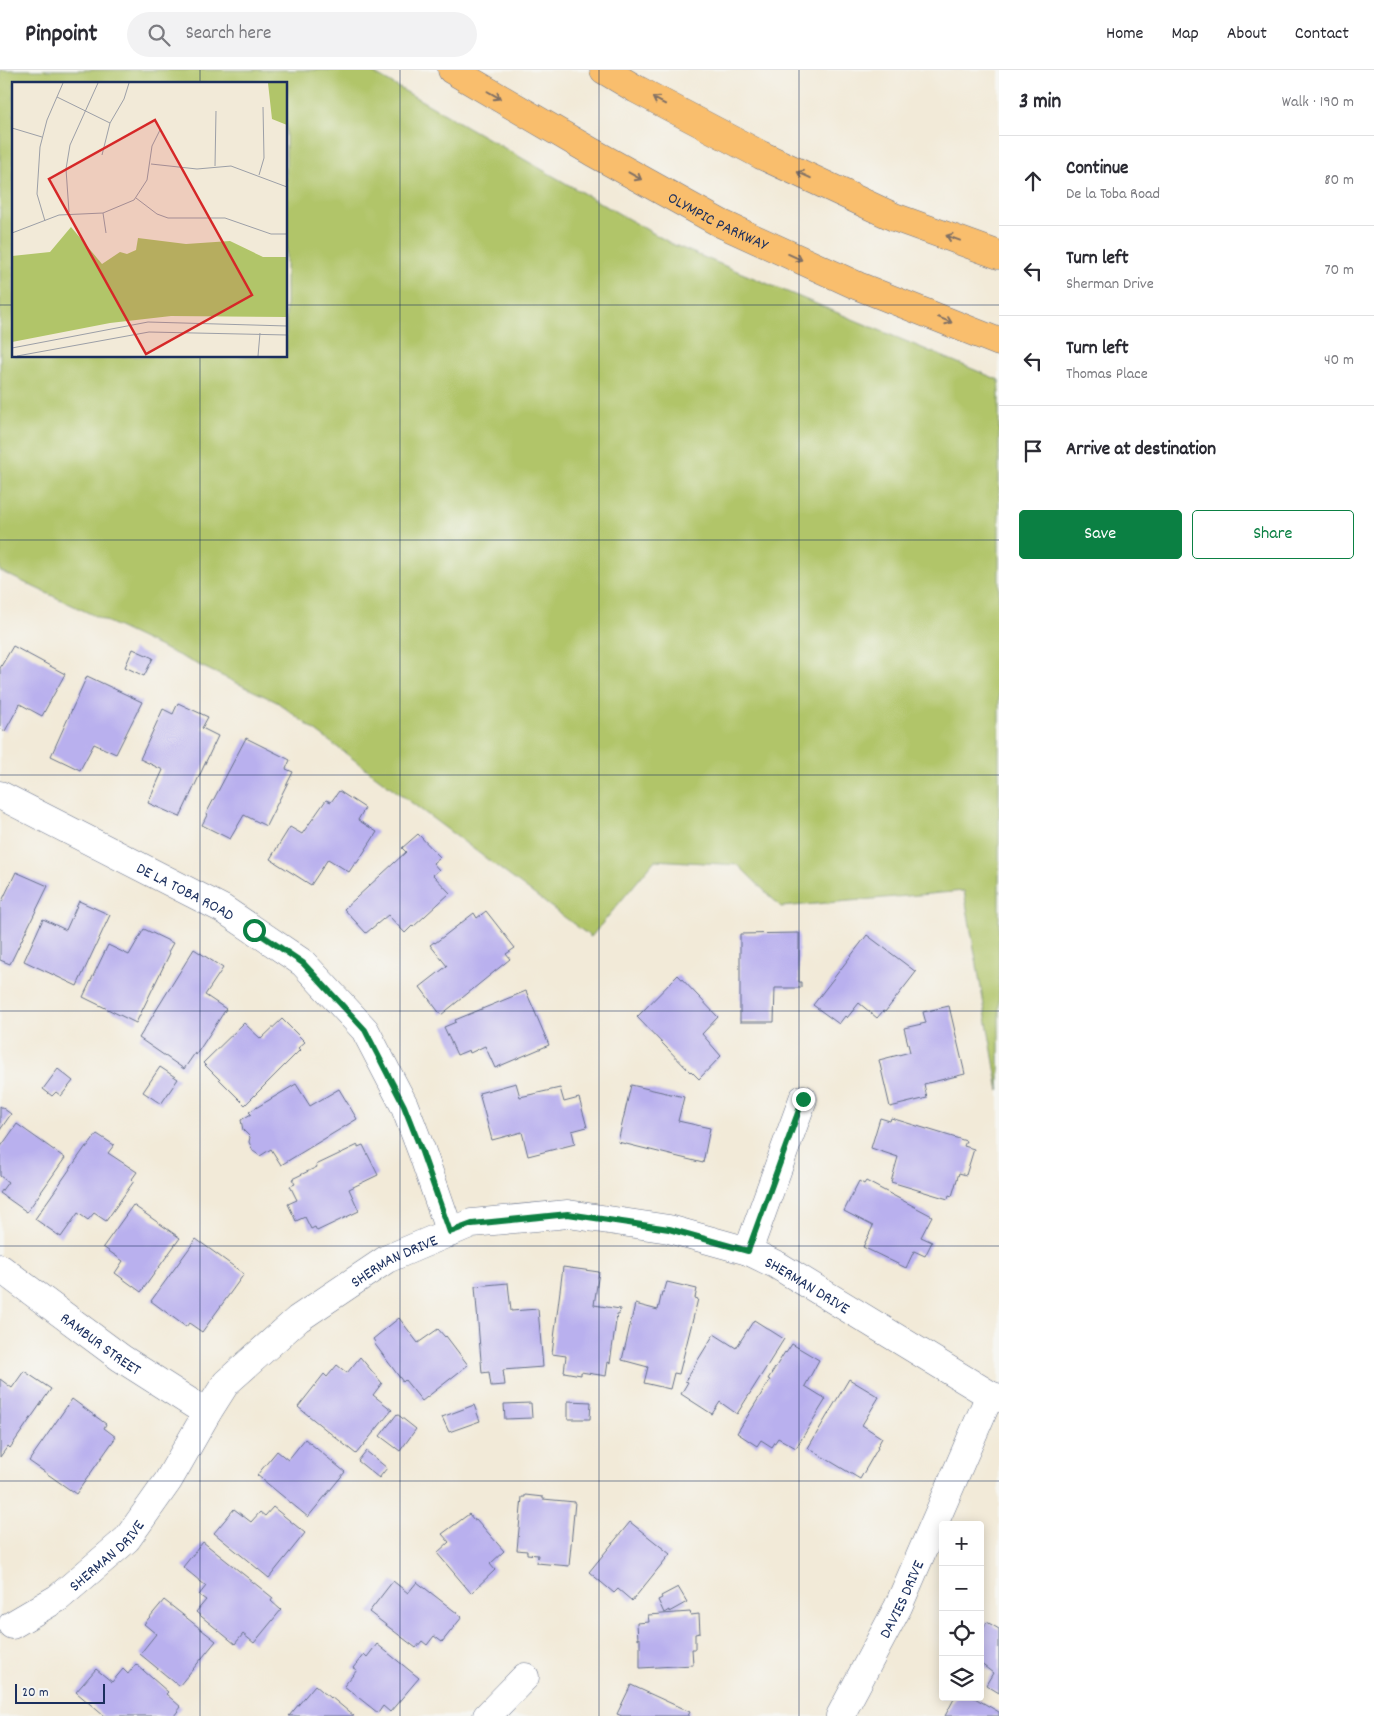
<!DOCTYPE html>
<html lang="en">
<head>
<meta charset="utf-8">
<style>
	body { margin:0; font-family:Dekko,sans-serif; background:#f2f2f3; color:#2b2b33 }
	.controls { position:absolute; right:15px; bottom:15px; display:grid; overflow:hidden; border-radius:5px; box-shadow:0 2px 12px #0003 }
	.controls button { width:45px; height:45px; display:grid; place-items:center; padding:0; border:0; border-bottom:1px solid #e1e1e2; background:#fff; color:#2b2b33; font:25px sans-serif }
	.scale { position:absolute; left:15px; bottom:12px; width:90px; box-sizing:border-box; padding-left:5px; border:2px solid #1b2f5e; border-top:0; font-size:14px; line-height:18px; white-space:nowrap; color:#1b2f5e; -webkit-text-stroke:4px #f6f6f2; paint-order:stroke }
	.stop { position:absolute; width:15px; height:15px; margin:-11px; border:4px solid #0b8043; border-radius:50%; background:#fff }
	.stop.end { background:#0b8043; border-color:#fff; box-shadow:0 1px 5px #0008 }
	.list { margin:0; padding:0; list-style:none }
	h2 { display:flex; justify-content:space-between; align-items:center; height:65px; margin:0; padding:0 20px; font-size:21px }
	h2 small { font-size:16px; font-weight:400; color:#7c7c81 }
	.list li { display:grid; grid-template-columns:32px 1fr auto; gap:15px; align-items:center; box-sizing:border-box; height:90px; padding:0 20px; border-top:1px solid #e1e1e2 }
	.list b { display:block; font-size:19px; white-space:nowrap }
	.list p { margin:0; font-size:16px; white-space:nowrap; color:#7c7c81 }
	.list em { font-size:16px; font-style:normal; color:#7c7c81 }
	.actions { display:flex; gap:10px; padding:15px 20px }
	.actions a { flex:1; padding:11px 0; border:1px solid #0b8043; border-radius:5px; text-align:center; font-size:18px; color:#0b8043 }
	.actions .main { background:#0b8043; color:#fff }
	.icon { flex:none; width:28px; height:28px; fill:none; stroke:currentColor; stroke-width:2; stroke-linecap:round; stroke-linejoin:round }
	.map { position:relative; flex:none; width:999px; height:1646px; overflow:hidden }
	header { display:flex; align-items:center; gap:30px; box-sizing:border-box; height:70px; padding:0 25px; background:#fff; border-bottom:1px solid #e1e1e2 }
	header strong { font-size:24px }
	nav { display:flex; gap:28px; margin-inline-start:auto; font-size:18px }
	.search { width:350px; height:45px; background:#f2f2f3; display:flex; align-items:center; gap:12px; box-sizing:border-box; padding:0 18px; border-radius:28px; color:#7c7c81; font-size:19px }
	main { display:flex }
	aside { flex:1; background:#fff }
	.map>svg:first-child { display:block }
</style>
</head>
<body>
<header>
<strong>Pinpoint</strong>
<div class="search"><svg class="icon" aria-label="search" viewBox="0 0 24 24"><circle cx="10" cy="10" r="6"/><path d="M15 15l6 6"/></svg>Search here</div>
<nav><a>Home</a><a>Map</a><a>About</a><a>Contact</a></nav>
</header>
<main>
<div class="map">
<svg width="999" height="1646" viewBox="0 0 999 1646">
	<rect width="100%" height="100%" fill="#f6f6f2"/>
	<filter id="ink" filterUnits="userSpaceOnUse"><feTurbulence type="fractalNoise" baseFrequency=".02" numOctaves="2"/><feDisplacementMap in="SourceGraphic" scale="10" xChannelSelector="R" yChannelSelector="G"/><feConvolveMatrix kernelMatrix="1 2 1 2 8 2 1 2 1" color-interpolation-filters="sRGB"/></filter>
	<filter id="wash" filterUnits="userSpaceOnUse"><feTurbulence type="fractalNoise" baseFrequency=".0096" numOctaves="4" result="noise"/><feDisplacementMap in="SourceGraphic" scale="20" xChannelSelector="R" yChannelSelector="G"/><feGaussianBlur stdDeviation="1.12" result="paint"/><feColorMatrix in="noise" values="0 0 0 0 0 0 0 0 0 0 0 0 0 0 0 0 0 1.4 0 .05"/><feComposite in="paint" operator="in"/></filter>
	<g filter="url(#wash)">
		<rect width="100%" height="100%" fill="#f2ead8"/>
		<!-- green -->
		<path fill="#b1c569" stroke="#667a64" fill-rule="evenodd" d="M0 0H368L672 174 999 310V1021L964 821 781 837 738 795 655 790 591 867 277 632 0 501ZM14 14H286V286H14Z"/>
		<g id="blocks">
			<!-- building -->
			<g fill="#b9b0ee">
				<path d="M13 576 65 604 42 646 20 634 5 661 0 658V598Z"/>
				<path d="M133 579 153 588 144 606 125 597Z"/>
				<path d="M87 606 142 632 116 684 94 674 80 700 51 686Z"/>
				<path d="M178 633 208 647 202 658 218 666 180 747 148 733 163 700 140 689 163 639 173 644Z"/>
				<path d="M246 668 290 690 286 699 293 702 266 756 244 745 230 769 202 755 207 745 206 744Z"/>
				<path d="M339 721 365 738 358 750 377 762 357 793H355L349 802 328 789 311 815 270 789 290 757 302 764 326 730 331 732Z"/>
				<path d="M418 764 440 787 433 793 439 800 433 805 450 823 413 857 412 856 405 863 388 845 366 863 344 839 406 782 402 778Z"/>
				<path d="M16 802 48 816 10 894 0 890V830L2 831Z"/>
				<path d="M79 831 110 845 77 916 24 891 43 849 66 860Z"/>
				<path d="M486 841 515 878 506 884 510 889 441 945 420 917 447 896 430 875 434 872 435 873 474 843 477 848Z"/>
				<path d="M144 859 173 873 168 882 170 883 136 953 83 927 108 875 129 885Z"/>
				<path d="M799 863V912H801V918H775L774 952H740V864Z"/>
				<path d="M867 865 916 902 885 942 883 941 877 948 859 933 847 948 845 946 839 954 813 935Z"/>
				<path d="M194 879 223 898 205 925 226 939 196 985 195 983 184 999 139 968Z"/>
				<path d="M678 905 718 947 702 964 721 986 699 1009 691 1001 690 1002 637 947Z"/>
				<path d="M526 921 549 975 495 998 485 976 470 983 469 980 457 985 444 957 456 952 455 950Z"/>
				<path d="M949 936 965 1004 924 1014 927 1028 890 1037 879 990 910 982 904 958 926 953 923 942Z"/>
				<path d="M282 949 305 972 298 978 300 980 245 1035 203 993 244 953 261 969Z"/>
				<path d="M160 997 178 1009 161 1034 143 1022Z"/>
				<path d="M58 999 73 1011 61 1026 56 1022 52 1026 43 1019Z"/>
				<path d="M516 1013 520 1027 560 1018 564 1032 579 1028 587 1057 572 1061 575 1074 528 1086 522 1062 492 1070 479 1023Z"/>
				<path d="M296 1014 310 1036 339 1019 357 1049 281 1095 271 1079 260 1086 253 1081 249 1072 250 1067 243 1060 241 1050 251 1044 249 1042Z"/>
				<path d="M631 1015 684 1027 678 1051 710 1058 703 1093 618 1072Z"/>
				<path d="M0 1036 11 1044 0 1060Z"/>
				<path d="M880 1048 890 1051 891 1048 966 1071 964 1076 974 1079 966 1105 959 1103 952 1126 949 1125 948 1129 891 1112 898 1087 871 1078Z"/>
				<path d="M17 1054 65 1088 27 1142 0 1123 8 1112 0 1106V1078Z"/>
				<path d="M97 1064 114 1075 108 1083 137 1102 132 1109 134 1111 106 1151 94 1143 88 1150 78 1143 61 1167 35 1149 86 1076 87 1078Z"/>
				<path d="M358 1075V1077L363 1075 378 1105 349 1119 359 1141 317 1161 315 1157 311 1159 305 1147 296 1151 288 1134 297 1130 290 1116 295 1114 292 1109 317 1097 316 1095Z"/>
				<path d="M859 1111 864 1114 866 1111 932 1146 921 1167 932 1172 925 1186 914 1181 906 1198 863 1177 873 1156 844 1141Z"/>
				<path d="M133 1135 180 1168 141 1222 115 1203 123 1191 103 1177Z"/>
				<path d="M196 1169 244 1204 202 1262 189 1253 186 1257 151 1231Z"/>
				<path d="M563 1197 599 1202 594 1235 620 1239 619 1245 617 1244 610 1293 608 1292 606 1306 581 1302V1305L564 1302 566 1286 552 1284Z"/>
				<path d="M667 1212 697 1219 695 1228 698 1229 679 1304 674 1303 670 1319 644 1313 648 1297 622 1290 635 1234 658 1240 662 1222H664Z"/>
				<path d="M508 1213 511 1241 538 1239 543 1297 503 1300 505 1315 491 1316 489 1302 482 1303 475 1216Z"/>
				<path d="M399 1248 418 1273 438 1259 445 1267 446 1266 468 1295 422 1331 405 1310 403 1312 374 1273 375 1272 373 1269Z"/>
				<path d="M754 1250 784 1269 737 1344 720 1332 712 1344 681 1324 688 1312 685 1311 714 1264 736 1278Z"/>
				<path d="M792 1274 819 1290 805 1316 826 1329 796 1378 778 1368 772 1377 761 1370 757 1376 737 1363 770 1310 768 1309 785 1282 786 1283Z"/>
				<path d="M360 1287 382 1313 373 1325 392 1340 356 1384 298 1337 324 1304 327 1307 337 1295 347 1303Z"/>
				<path d="M24 1301 51 1319 10 1378 8 1376 0 1387V1309L12 1318Z"/>
				<path d="M849 1309 879 1327 862 1355 882 1368 877 1377 878 1378 860 1409 808 1378Z"/>
				<path d="M72 1329 106 1354 104 1358 116 1367 76 1424 29 1391Z"/>
				<path d="M568 1331 591 1332 590 1349H568Z"/>
				<path d="M531 1333 532 1348 505 1349 504 1334Z"/>
				<path d="M474 1335 480 1351 449 1362 442 1347Z"/>
				<path d="M397 1344 416 1359 400 1381 380 1366Z"/>
				<path d="M305 1369 345 1402 308 1447 257 1405 277 1381 288 1390Z"/>
				<path d="M366 1381 387 1398 379 1408 358 1391Z"/>
				<path d="M525 1425 543 1427V1429L575 1432 569 1496 537 1493 538 1485 527 1484V1481L517 1480 522 1427H525Z"/>
				<path d="M273 1437 305 1463 269 1508 214 1463 234 1439 251 1452 260 1442 265 1446Z"/>
				<path d="M469 1444 474 1450 476 1449 504 1481 490 1494 495 1500 471 1523 437 1483 449 1472 442 1464Z"/>
				<path d="M630 1452 670 1484 632 1531 618 1519 614 1523 589 1502Z"/>
				<path d="M203 1472 273 1528 271 1531 281 1540 254 1573 243 1564 235 1574 196 1542 206 1530 199 1525 206 1516 183 1497Z"/>
				<path d="M393 1511 408 1523 417 1512 462 1547 442 1572 434 1566 427 1575 422 1571 416 1578 369 1542Z"/>
				<path d="M678 1517 687 1532 669 1542V1540L664 1543 658 1530 662 1528 661 1526Z"/>
				<path d="M164 1530 216 1571 179 1616 140 1584 156 1564 144 1554Z"/>
				<path d="M690 1542 691 1545 699 1544 700 1563 695 1564V1579H692L693 1595 640 1598V1568L638 1569 637 1553 649 1552 648 1545Z"/>
				<path d="M987 1552 999 1559V1623L986 1615 993 1603 980 1593V1564Z"/>
				<path d="M377 1574 419 1608 390 1642 383 1636 378 1643 344 1616 357 1600 353 1598 364 1584 367 1587Z"/>
				<path d="M136 1594 168 1622 166 1624 181 1637 174 1646H104L76 1622 96 1599 112 1612 123 1599 128 1604Z"/>
				<path d="M315 1615 330 1628 331 1627 354 1646H289Z"/>
				<path d="M631 1615 690 1642 688 1646H622L617 1644Z"/>
				<path d="M955 1627H973L999 1642V1646H945Z"/>
			</g>
		</g>
	</g>
	<g filter="url(#ink)">
		<use href="#blocks" fill-opacity="0" stroke="#667089" stroke-width="1"/>
		<g fill="none" stroke-linecap="round" stroke-linejoin="round">
			<defs>
				<g id="minor">
					<path id="s1" d="M0 725 223 839 303 893 365 960 404 1035 422 1082 450 1163"/>
					<path d="M748 1181 803 1029"/>
					<path id="s2" d="M0 1198 121 1288 207 1343"/>
					<path id="s3" d="M12 1555 58 1528 127 1469 168 1411 207 1343 226 1313 298 1249 387 1189 472 1153 568 1144 669 1159 748 1181 777 1195 990 1325 999 1328"/>
					<path d="M487 1646 525 1607"/>
					<path id="s4" d="M840 1646 898 1537 990 1325"/>
				</g>
				<g id="major">
					<path id="s5" d="M452 0 592 82 720 153 858 216 999 272"/>
					<path d="M604 0 636 19 761 85 894 147 999 185"/>
				</g>
			</defs>
			<!-- minor casing -->
			<use href="#minor" stroke="#667089" stroke-width="29"/>
			<!-- major casing -->
			<use href="#major" stroke="#667089" stroke-width="29"/>
			<!-- minor -->
			<use href="#minor" stroke="#fff" stroke-width="28"/>
			<!-- major -->
			<use href="#major" stroke="#f9be6d" stroke-width="28"/>
		</g>
		<!-- one-way arrows -->
		<defs><path id="oneway-shaft" d="M-6 0H5M1.5-3L5.5 0L1.5 3" fill="none" stroke-width="1.6" stroke-linecap="round" stroke-linejoin="round" transform="scale(1.25)"/></defs>
		<g stroke="#7f6f65">
			<use href="#oneway-shaft" transform="translate(494 25) rotate(30)"/>
			<use href="#oneway-shaft" transform="translate(659 31) rotate(-152)"/>
			<use href="#oneway-shaft" transform="translate(804 105) rotate(-155)"/>
			<use href="#oneway-shaft" transform="translate(635 106) rotate(29)"/>
			<use href="#oneway-shaft" transform="translate(953 168) rotate(-160)"/>
			<use href="#oneway-shaft" transform="translate(795 187) rotate(24)"/>
			<use href="#oneway-shaft" transform="translate(945 250) rotate(22)"/>
		</g>
	</g>
	<g fill="none" stroke-linecap="round" stroke-linejoin="round" filter="url(#ink)">
		<!-- route -->
		<path stroke="#0b8043" stroke-width="6" d="M254 860 303 893 365 960 404 1036 422 1082 450 1162 472 1154 568 1144 669 1159 748 1181 803 1029"/>
	</g>
	<!-- grid -->
	<path fill="none" stroke="#1b2f5e" stroke-width="1" stroke-opacity="0.55" d="M200 0V14M400 0V1646M599 0V1646M799 0V1646M0 235H14M286 235H999M200 286V1646M0 470H999M0 705H999M0 941H999M0 1176H999M0 1411H999"/>
	<g text-anchor="middle" stroke-width="4.5" stroke-linejoin="round" paint-order="stroke">
		<!-- street labels -->
		<g font-size="16" fill="#1b2f5e" stroke="#f6f6f2">
			<text dy="6" stroke="none"><textPath href="#s5" startOffset="306">OLYMPIC PARKWAY</textPath></text>
			<text dy="6" stroke="none"><textPath href="#s1" startOffset="209">DE LA TOBA ROAD</textPath></text>
			<text dy="6" stroke="none"><textPath href="#s3" startOffset="538">SHERMAN DRIVE</textPath></text>
			<text dy="6" stroke="none"><textPath href="#s3" startOffset="974">SHERMAN DRIVE</textPath></text>
			<text dy="6" stroke="none"><textPath href="#s2" startOffset="126">RAMBUR STREET</textPath></text>
			<text dy="6" stroke="none"><textPath href="#s3" startOffset="118">SHERMAN DRIVE</textPath></text>
			<text dy="6" stroke="none"><textPath href="#s4" startOffset="132">DAVIES DRIVE</textPath></text>
		</g>
	</g>
	<!-- overview -->
	<g transform="translate(12 12)">
		<rect width="275" height="275" fill="#f2ead8"/>
		<path d="M256 1H274L275 43 260 37ZM59 145 90 182 108 170 115 172 124 168 126 156 174 162 218 159 251 175H275V235L159 234 98 241 0 260V174L38 170Z" fill="#b1c569"/>
		<path fill="none" stroke="#9c9fa7" stroke-width="1" d="M45 15 98 41M0 46 30 55M90 73 98 41 112 17 117 1M139 82 185 87 219 84 275 105M203 84 204 29M247 93 252 76 251 25M124 116 145 132 156 136H213L259 152H275M57 130 54 87 58 63 86 1M91 131 94 151M33 139 25 112 28 65 35 38 51 1M0 151 47 133 91 131 122 118 135 98 140 64 148 48M0 266 136 240 275 244M5 274 137 250 275 253M246 274 248 251"/>
		<path fill="#d62828" fill-opacity="0.15" stroke="#d62828" stroke-width="2.5" d="M143 38 240 213 134 272 37 97Z"/>
		<rect width="275" height="275" fill="none" stroke="#1b2f5e" stroke-width="2.5"/>
	</g>
</svg>
<div class="controls">
<button>+</button>
<button>−</button>
<button><svg class="icon" aria-label="locate" viewBox="0 0 24 24"><circle cx="12" cy="12" r="6"/><path d="M12 2v4M12 18v4M2 12h4M18 12h4"/></svg></button>
<button><svg class="icon" aria-label="layers" viewBox="0 0 24 24"><path d="M12 4l9 5-9 5-9-5zM3 14l9 5 9-5"/></svg></button>
</div>
<div class="scale">20 m</div>
<div class="stop" style="left:254px;top:860px"></div>
<div class="stop end" style="left:803px;top:1029px"></div>
</div>
<aside>
<h2>3 min<small>Walk · 190 m</small></h2>
<ul class="list">
<li><svg class="icon" aria-label="ahead" viewBox="0 0 24 24"><path d="M12 20V5M6 11l6-6 6 6"/></svg><div><b>Continue</b><p>De la Toba Road</p></div><em>80 m</em></li>
<li><svg class="icon" aria-label="left" viewBox="0 0 24 24"><path d="M17 20v-9H6M10 6l-5 5 5 5"/></svg><div><b>Turn left</b><p>Sherman Drive</p></div><em>70 m</em></li>
<li><svg class="icon" aria-label="left" viewBox="0 0 24 24"><path d="M17 20v-9H6M10 6l-5 5 5 5"/></svg><div><b>Turn left</b><p>Thomas Place</p></div><em>40 m</em></li>
<li><svg class="icon" aria-label="arrive" viewBox="0 0 24 24"><path d="M6 21V4h12l-3 4 3 4H6"/></svg><div><b>Arrive at destination</b></div></li>
</ul>
<div class="actions"><a class="main">Save</a><a>Share</a></div>
</aside>
</main>
</body>
</html>
